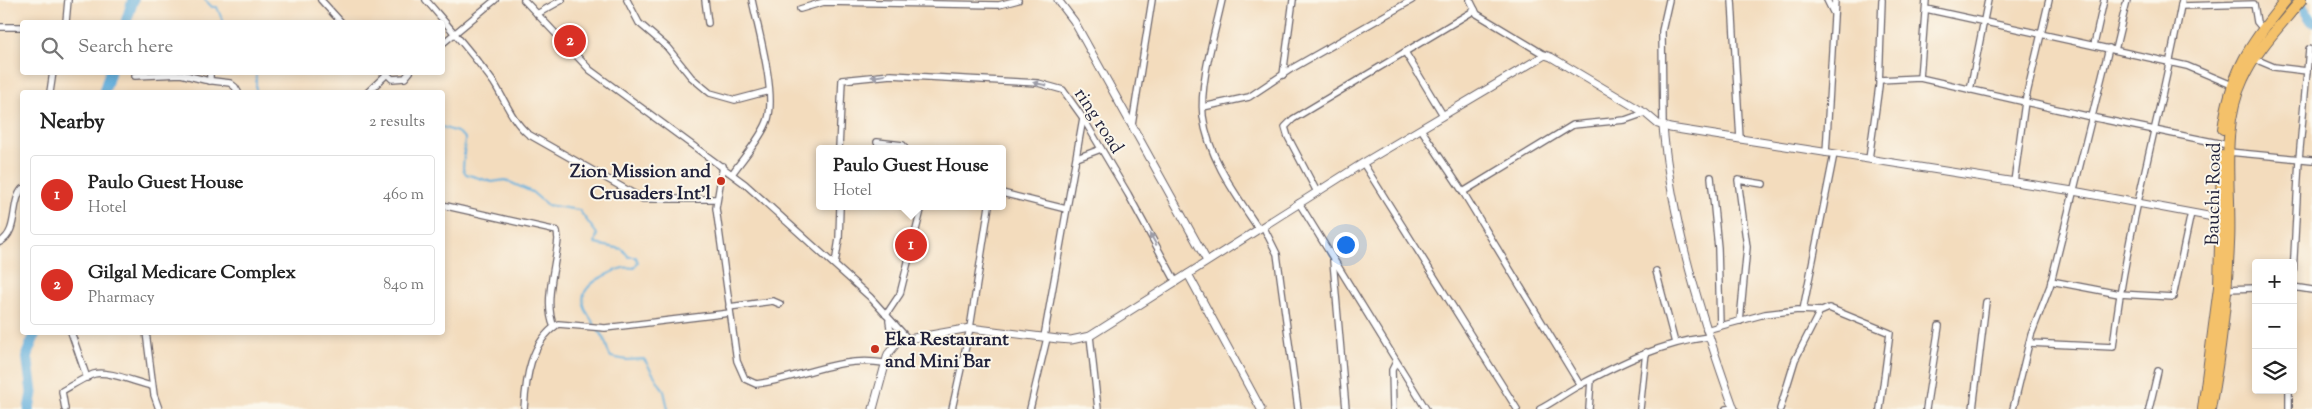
<!DOCTYPE html>
<html lang="en">
<head>
<meta charset="utf-8">
<style>
	body { margin:0; font-family:"Sorts Mill Goudy",serif; background:#f2f2f2; color:#222 }
	.controls { position:absolute; right:15px; bottom:15px; display:grid; overflow:hidden; border-radius:5px; box-shadow:0 2px 8px #0003 }
	.controls button { width:45px; height:45px; display:grid; place-items:center; padding:0; border:0; border-bottom:1px solid #e0e0e0; background:#fff; color:#222; font:25px sans-serif }
	.you { position:absolute; left:1345px; top:244px; width:18px; height:18px; margin:-12px; border:4px solid #fff; border-radius:50%; background:#1a73e8; box-shadow:0 0 0 8px #1a73e833 }
	.badge { display:grid; place-items:center; width:32px; height:32px; border-radius:50%; background:#d93025; color:#fff; font-size:16px; font-weight:700 }
	.pin { position:absolute; translate:-50% -50%; border:2px solid #fff; box-shadow:0 1px 5px #0006 }
	.popup { position:absolute; left:816px; top:145px; width:190px; height:65px; box-sizing:border-box; display:grid; place-content:center; border-radius:5px; background:#fff; filter:drop-shadow(0 1px 4px #0005); font-size:16px; white-space:nowrap; color:#767676 }
	.popup b { font-size:19px; color:#222 }
	.popup::after { content:''; position:absolute; left:50%; top:100%; margin-left:-10px; border:10px solid transparent; border-top-color:#fff }
	.list { margin:0; padding:0; list-style:none }
	h2 { display:flex; justify-content:space-between; align-items:center; height:65px; margin:0; padding:0 20px; font-size:21px }
	h2 small { font-size:16px; font-weight:400; color:#767676 }
	.list li { display:grid; grid-template-columns:32px 1fr auto; gap:15px; align-items:center; box-sizing:border-box; height:80px; margin:0 10px 10px; padding:0 10px; border:1px solid #e0e0e0; border-radius:5px }
	.list b { display:block; font-size:19px; white-space:nowrap }
	.list p { margin:0; font-size:16px; white-space:nowrap; color:#767676 }
	.list em { font-size:16px; font-style:normal; color:#767676 }
	.icon { flex:none; width:28px; height:28px; fill:none; stroke:currentColor; stroke-width:2; stroke-linecap:round; stroke-linejoin:round }
	.map { position:relative; flex:none; width:2312px; height:409px; overflow:hidden }
	.search { position:absolute; background:#fff; box-shadow:0 2px 8px #0003; left:20px; top:20px; width:425px; height:55px; display:flex; align-items:center; gap:12px; box-sizing:border-box; padding:0 18px; border-radius:5px; color:#767676; font-size:19px }
	.panel { position:absolute; background:#fff; box-shadow:0 2px 8px #0003; left:20px; top:90px; width:425px; height:245px; border-radius:5px }
	.map>svg:first-child { display:block }
</style>
</head>
<body>
<div class="map">
<svg width="2312" height="409" viewBox="0 0 2312 409">
	<rect width="100%" height="100%" fill="#fbf7ec"/>
	<filter id="ink" filterUnits="userSpaceOnUse"><feTurbulence type="fractalNoise" baseFrequency=".02" numOctaves="2"/><feDisplacementMap in="SourceGraphic" scale="10" xChannelSelector="R" yChannelSelector="G"/><feConvolveMatrix kernelMatrix="1 2 1 2 8 2 1 2 1" color-interpolation-filters="sRGB"/></filter>
	<filter id="wash" filterUnits="userSpaceOnUse"><feTurbulence type="fractalNoise" baseFrequency=".0096" numOctaves="4" result="noise"/><feDisplacementMap in="SourceGraphic" scale="20" xChannelSelector="R" yChannelSelector="G"/><feGaussianBlur stdDeviation="1.12" result="paint"/><feColorMatrix in="noise" values="0 0 0 0 0 0 0 0 0 0 0 0 0 0 0 0 0 1.4 0 .05"/><feComposite in="paint" operator="in"/></filter>
	<g filter="url(#wash)">
		<rect width="100%" height="100%" fill="#f3dcbd"/>
		<g fill="none" stroke-linecap="round" stroke-linejoin="round">
			<!-- stream -->
			<g stroke="#63afdc" stroke-width="2">
				<path d="M205 0 212 7H217L223 22"/>
				<path d="M256 72V91L258 92"/>
				<path d="M442 127 457 132 465 138 463 169 466 174 492 182 505 180 532 192 547 205 579 210 597 234 595 244 622 249 629 257H636L638 262 634 268C622 266 614 271 604 276 566 295 589 314 604 339 607 345 607 352 611 357L627 360 644 359 664 391 668 409"/>
			</g>
			<!-- river -->
			<g stroke="#63afdc" stroke-width="11">
				<path d="M2298 0 2312 21"/>
				<path d="M126 22 133 0"/>
				<path d="M104 92 110 72"/>
				<path d="M29 409 32 393 27 354 36 332"/>
			</g>
		</g>
	</g>
	<g filter="url(#ink)">
		<g fill="none" stroke-linecap="round" stroke-linejoin="round">
			<defs>
				<g id="minor">
					<path d="M321 0 341 22"/>
					<path d="M426 0C449 27 473 54 494 83 505 100 512 121 528 134L643 199H716"/>
					<path d="M524 0 590 70 745 184 870 297 908 339"/>
					<path d="M627 0 639 23 667 47 691 77 710 93 735 100 769 91"/>
					<path d="M705 0 708 23"/>
					<path d="M1222 0C1215 33 1199 84 1203 116 1208 157 1236 195 1258 228"/>
					<path d="M1470 0 1477 14 1545 55"/>
					<path d="M1732 0 1740 139"/>
					<path d="M1827 0 1833 12"/>
					<path d="M2181 6 2254 4 2257 22 2263 29"/>
					<path d="M800 9 824 2 999 5 1018 0"/>
					<path d="M1926 9 2187 66 2232 85"/>
					<path d="M537 14 562 0"/>
					<path d="M66 22 68 0"/>
					<path d="M0 27H22"/>
					<path d="M442 44 495 0"/>
					<path d="M2094 45 2104 0"/>
					<path d="M2115 50 2127 0"/>
					<path d="M1405 52 1443 115"/>
					<path d="M2255 59 2274 67 2307 71"/>
					<path d="M210 72V81"/>
					<path d="M385 72 392 79 405 78 410 72"/>
					<path d="M1283 75 1293 0"/>
					<path d="M135 76 181 74 205 80 230 83 235 87 238 92"/>
					<path d="M1920 78 1926 0"/>
					<path d="M1879 80 1920 78 2091 117 2223 144"/>
					<path d="M1970 90 1988 0"/>
					<path d="M50 92 53 72"/>
					<path d="M368 92 387 74"/>
					<path d="M1203 107 1249 97 1291 69 1412 0"/>
					<path d="M1132 125 1152 0"/>
					<path d="M1663 127 1662 31 1669 0"/>
					<path d="M1421 129 1463 192 1580 385"/>
					<path d="M877 142 903 145 905 149"/>
					<path d="M839 149 842 80 891 75 1038 83 1063 90 1083 118 1128 194 1176 282"/>
					<path d="M2229 152 2312 160"/>
					<path d="M1826 153 1835 0"/>
					<path d="M1077 158 1101 149"/>
					<path d="M1869 159 1879 86 1882 0"/>
					<path d="M1363 163 1517 409"/>
					<path d="M723 166 716 208 737 361 745 379 756 384C799 379 839 355 884 363"/>
					<path d="M732 174C742 159 763 136 768 119 776 91 758 29 752 0"/>
					<path d="M1711 177 1718 248 1720 326"/>
					<path d="M2014 182 2025 102 2049 0"/>
					<path d="M1317 192 1288 137 1285 127 1293 119 1475 10"/>
					<path d="M1463 192 1573 125 1625 120 1645 113"/>
					<path d="M1002 193 1066 209"/>
					<path d="M1299 203 1426 409"/>
					<path d="M442 205 557 231 558 239C556 266 543 302 554 327"/>
					<path d="M1263 226 1277 254 1298 409"/>
					<path d="M0 242C19 232 10 203 22 189"/>
					<path d="M1333 261 1346 409"/>
					<path d="M835 264 839 239 840 206"/>
					<path d="M1656 271 1675 343"/>
					<path d="M2293 276 2299 159 2309 49"/>
					<path d="M2051 281 2119 294 2173 297 2191 213"/>
					<path d="M2293 287 2312 290"/>
					<path d="M2227 289 2256 288"/>
					<path d="M729 307 773 301 780 304"/>
					<path d="M1803 310 1834 154"/>
					<path d="M886 315 900 294 922 206"/>
					<path d="M889 321 893 347"/>
					<path d="M1740 321 1747 247 1738 180 1763 184"/>
					<path d="M1706 330 1765 314 1798 310 1822 311 1829 308 1890 333 1880 409"/>
					<path d="M71 332 87 378"/>
					<path d="M146 332 154 395 159 409"/>
					<path d="M1090 336 1098 409"/>
					<path d="M1044 337 1083 118"/>
					<path d="M2029 343 2113 347C2126 229 2161 116 2182 0"/>
					<path d="M2289 390V409"/>
					<path d="M65 409 62 391C71 386 87 376 94 374 108 370 137 383 152 386"/>
					<path d="M524 409C526 378 530 343 558 324L605 328 730 313"/>
					<path d="M952 409 970 328 989 206"/>
					<path d="M1030 409 1047 338"/>
					<path d="M1393 409 1392 370 1396 362"/>
					<path d="M1540 409C1554 402 1566 392 1580 385 1621 363 1661 343 1708 337"/>
					<path d="M1589 409 1591 380"/>
					<path d="M1640 409 1646 352"/>
					<path d="M1726 409 1733 408"/>
					<path d="M1780 409 1795 360 1820 311"/>
					<path d="M1926 409 1939 326"/>
					<path d="M1973 409 1986 302"/>
					<path d="M2013 409 2031 335 2050 286 2109 48"/>
					<path d="M2149 409 2158 371"/>
				</g>
				<g id="tertiary">
					<path d="M1058 0 1074 21 1207 261"/>
					<path d="M1663 127C1672 224 1701 317 1734 409"/>
					<path d="M1188 274 1261 409"/>
					<path d="M873 409 888 354 897 343 908 339 970 328 1058 339 1071 340 1090 336 1363 163 1545 55 1551 57 1645 113 1658 124 1670 128 2073 191 2224 219"/>
				</g>
				<g id="trunk">
					<path d="M2223 129C2231 71 2250 44 2286 0"/>
					<path d="M2203 409 2219 287 2222 156"/>
					<path d="M2210 409C2220 354 2227 299 2229 244 2232 191 2219 129 2243 79 2256 50 2281 25 2301 0"/>
				</g>
			</defs>
			<!-- minor casing -->
			<use href="#minor" stroke="#6b6368" stroke-width="8"/>
			<!-- tertiary casing -->
			<use href="#tertiary" stroke="#6b6368" stroke-width="9"/>
			<!-- trunk casing -->
			<use href="#trunk" stroke="#6b6368" stroke-width="12"/>
			<!-- minor -->
			<use href="#minor" stroke="#fff" stroke-width="5.5"/>
			<!-- tertiary -->
			<use href="#tertiary" stroke="#fff" stroke-width="7"/>
			<!-- trunk -->
			<use href="#trunk" stroke="#f4c16a" stroke-width="10"/>
		</g>
		<!-- one-way arrows -->
		<defs><path id="oneway-solid" d="M-6-.8H1V-3.2L6.5 0L1 3.2V.8H-6Z" transform="scale(1.25)"/></defs>
		<g fill="#9c9ca7">
			<use href="#oneway-solid" transform="translate(878 76) rotate(173)"/>
			<use href="#oneway-solid" transform="translate(1040 84) rotate(-168)"/>
			<use href="#oneway-solid" transform="translate(1153 239) rotate(-119)"/>
		</g>
	</g>
	<!-- markers -->
	<g fill="#c8321e" stroke="#fbf7ec" stroke-width="2">
		<circle cx="721" cy="181" r="5"/>
		<circle cx="875" cy="349" r="5"/>
	</g>
	<g text-anchor="middle" stroke-width="4" stroke-linejoin="round" paint-order="stroke">
		<!-- street labels -->
		<g font-size="19" fill="#22223b" stroke="#fbf7ec">
			<text transform="translate(1100 120) rotate(57)" y="7">ring road</text>
			<text transform="translate(2212 194) rotate(-89)" y="7">Bauchi Road</text>
		</g>
		<!-- poi labels -->
		<g font-size="19" font-weight="bold" fill="#22223b" stroke="#fbf7ec" text-anchor="end">
			<text x="711" y="177">Zion Mission and<tspan x="711" dy="22">Crusaders Int'l</tspan></text>
			<text x="885" y="345" text-anchor="start">Eka Restaurant<tspan x="885" dy="22">and Mini Bar</tspan></text>
		</g>
	</g>
</svg>
<div class="controls">
<button>+</button>
<button>−</button>
<button><svg class="icon" aria-label="layers" viewBox="0 0 24 24"><path d="M12 4l9 5-9 5-9-5zM3 14l9 5 9-5"/></svg></button>
</div>
<div class="you"></div>
<div class="pin badge" style="left:911px;top:245px">1</div>
<div class="popup"><b>Paulo Guest House</b>Hotel</div>
<div class="pin badge" style="left:570px;top:41px">2</div>
<div class="search"><svg class="icon" aria-label="search" viewBox="0 0 24 24"><circle cx="10" cy="10" r="6"/><path d="M15 15l6 6"/></svg>Search here</div>
<section class="panel">
<h2>Nearby<small>2 results</small></h2>
<ul class="list">
<li><span class="badge">1</span><div><b>Paulo Guest House</b><p>Hotel</p></div><em>460 m</em></li>
<li><span class="badge">2</span><div><b>Gilgal Medicare Complex</b><p>Pharmacy</p></div><em>840 m</em></li>
</ul>
</section>
</div>
</body>
</html>
